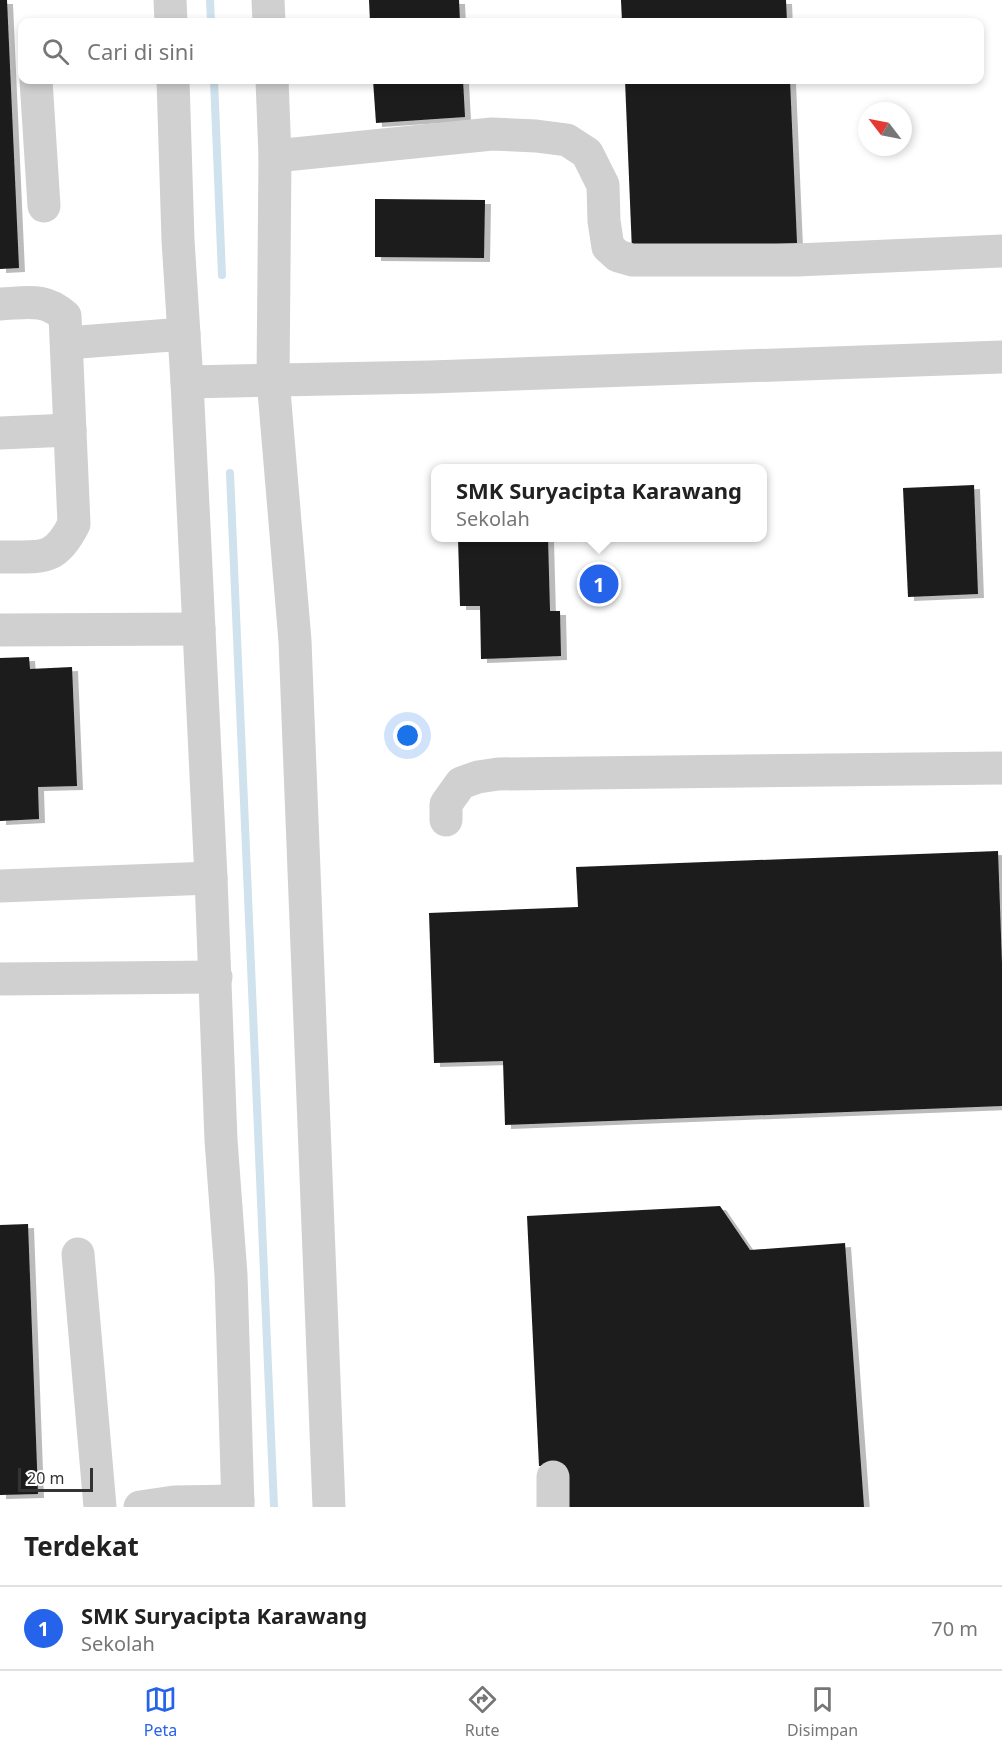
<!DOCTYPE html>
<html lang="id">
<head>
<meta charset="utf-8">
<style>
	body { margin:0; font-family:"Noto Sans",sans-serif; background:#f6f6f6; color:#222 }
	.compass { position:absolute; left:858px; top:102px; width:54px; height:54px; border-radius:50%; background:#fff; box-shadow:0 3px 9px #0003; rotate:302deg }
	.scale { position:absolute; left:18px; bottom:15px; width:75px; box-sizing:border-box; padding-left:6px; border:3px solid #333; border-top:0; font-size:16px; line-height:21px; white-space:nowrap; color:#333; -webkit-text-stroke:4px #fff; paint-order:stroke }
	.you { position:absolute; left:408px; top:736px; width:21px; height:21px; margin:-15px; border:4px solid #fff; border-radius:50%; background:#1a73e8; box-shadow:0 0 0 9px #1a73e833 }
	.badge { display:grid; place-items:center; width:39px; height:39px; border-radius:50%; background:#2563eb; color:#fff; font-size:20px; font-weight:700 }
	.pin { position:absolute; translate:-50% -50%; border:3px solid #fff; box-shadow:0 2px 6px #0006 }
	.popup { position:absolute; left:431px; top:464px; width:336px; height:78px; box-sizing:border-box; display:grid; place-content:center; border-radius:12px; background:#fff; filter:drop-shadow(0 2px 4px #0005); font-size:20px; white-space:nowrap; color:#767676 }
	.popup b { font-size:22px; color:#222 }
	.popup::after { content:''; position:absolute; left:50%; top:100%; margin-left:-12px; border:12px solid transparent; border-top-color:#fff }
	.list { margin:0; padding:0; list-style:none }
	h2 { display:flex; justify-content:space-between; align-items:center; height:78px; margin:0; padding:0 24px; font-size:26px }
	h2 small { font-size:20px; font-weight:400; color:#767676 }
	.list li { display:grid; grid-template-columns:39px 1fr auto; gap:18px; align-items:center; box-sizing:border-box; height:84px; padding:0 24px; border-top:2px solid #e0e0e0 }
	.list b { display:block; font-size:22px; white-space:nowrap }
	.list p { margin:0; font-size:20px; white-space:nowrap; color:#767676 }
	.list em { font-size:20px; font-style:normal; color:#767676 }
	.icon { flex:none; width:33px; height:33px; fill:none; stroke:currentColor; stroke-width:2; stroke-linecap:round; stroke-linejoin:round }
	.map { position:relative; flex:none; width:1002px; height:1507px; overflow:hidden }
	.search { position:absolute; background:#fff; box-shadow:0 3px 9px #0003; left:18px; right:18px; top:18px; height:66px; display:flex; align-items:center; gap:15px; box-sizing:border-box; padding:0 21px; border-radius:12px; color:#767676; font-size:22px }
	.sheet { height:162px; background:#fff }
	nav { display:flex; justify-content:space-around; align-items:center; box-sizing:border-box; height:84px; border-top:2px solid #e0e0e0; background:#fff; font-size:16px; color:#767676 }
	nav a { display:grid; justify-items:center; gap:3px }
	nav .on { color:#2563eb }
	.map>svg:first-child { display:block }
</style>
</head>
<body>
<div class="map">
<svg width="1002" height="1507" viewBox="0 0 1002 1507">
	<defs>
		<filter id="shadow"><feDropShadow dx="6" dy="4" stdDeviation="0" flood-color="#0004"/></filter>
	</defs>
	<rect width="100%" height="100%" fill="#fff"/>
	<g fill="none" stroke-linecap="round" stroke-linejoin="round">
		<!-- stream -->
		<g stroke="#cfe2ee" stroke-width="8">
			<path d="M210 0 211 22"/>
			<path d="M214 80 222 275"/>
			<path d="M230 473 274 1507"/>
		</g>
	</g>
	<!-- building -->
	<g fill="#1a1a1a" filter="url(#shadow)">
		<path d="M0 0H7L19 268 0 269Z"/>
		<path d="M369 0H459L460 22H370Z"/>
		<path d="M621 0H786L787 22H622Z"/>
		<path d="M373 80H463L465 117 376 123Z"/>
		<path d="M625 80H790L797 243 632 251Z"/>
		<path d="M375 199 485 200 484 258 375 257Z"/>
		<path d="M974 485 978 594 908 597 903 488Z"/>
		<path d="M458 538H548L550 611H560L561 656 481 659 480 606H460Z"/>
		<path d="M29 657 30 669 72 667 77 786 38 787 39 819 0 821V658Z"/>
		<path d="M998 851 1002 964V1106L505 1125 503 1061 434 1063 429 913 578 907 576 867Z"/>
		<path d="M720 1206 750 1250 845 1243 864 1507H567L565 1465 539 1466 527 1216Z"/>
		<path d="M28 1224 38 1494 0 1495V1225Z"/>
	</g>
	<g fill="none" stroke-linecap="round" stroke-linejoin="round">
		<!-- minor -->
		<g stroke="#d0d0d0" stroke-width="33">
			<path d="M170 0 171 22"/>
			<path d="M268 0 269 22"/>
			<path d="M36 80 44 206"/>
			<path d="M173 80 178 240 187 382 211 878 221 1140 231 1275 238 1507"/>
			<path d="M272 80 275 156 273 379 295 641 329 1507"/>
			<path d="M275 156 492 134 536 136 567 140 587 153 603 185 604 221 608 247 618 256 632 260H797L1002 251"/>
			<path d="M0 304C26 303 44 297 65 316L74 524C54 564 40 556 0 557"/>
			<path d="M67 343 184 334"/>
			<path d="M187 382 430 377 1002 357"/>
			<path d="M0 433 70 430"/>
			<path d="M0 630 199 629"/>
			<path d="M446 820V804L461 783 478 777 498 774 1002 768"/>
			<path d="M0 886 211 878"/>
			<path d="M0 979 216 977"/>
			<path d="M78 1254 100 1507"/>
			<path d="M553 1477V1507"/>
			<path d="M140 1507 174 1502 238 1501"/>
		</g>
	</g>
</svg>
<svg class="compass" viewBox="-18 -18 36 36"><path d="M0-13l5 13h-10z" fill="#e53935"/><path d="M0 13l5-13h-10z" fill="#767676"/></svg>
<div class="scale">20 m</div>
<div class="you"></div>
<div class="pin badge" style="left:599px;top:584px">1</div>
<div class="popup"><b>SMK Suryacipta Karawang</b>Sekolah</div>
<div class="search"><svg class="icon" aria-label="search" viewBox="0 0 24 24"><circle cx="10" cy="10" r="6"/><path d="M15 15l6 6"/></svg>Cari di sini</div>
</div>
<section class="sheet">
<h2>Terdekat<small></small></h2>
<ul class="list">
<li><span class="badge">1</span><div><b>SMK Suryacipta Karawang</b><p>Sekolah</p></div><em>70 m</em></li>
</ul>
</section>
<nav>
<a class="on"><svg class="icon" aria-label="map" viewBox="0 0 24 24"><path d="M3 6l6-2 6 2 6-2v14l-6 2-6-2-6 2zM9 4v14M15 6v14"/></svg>Peta</a>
<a><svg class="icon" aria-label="directions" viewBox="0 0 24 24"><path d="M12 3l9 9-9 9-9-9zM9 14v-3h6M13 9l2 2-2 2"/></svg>Rute</a>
<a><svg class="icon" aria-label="saved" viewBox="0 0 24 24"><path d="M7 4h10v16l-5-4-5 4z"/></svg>Disimpan</a>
</nav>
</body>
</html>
